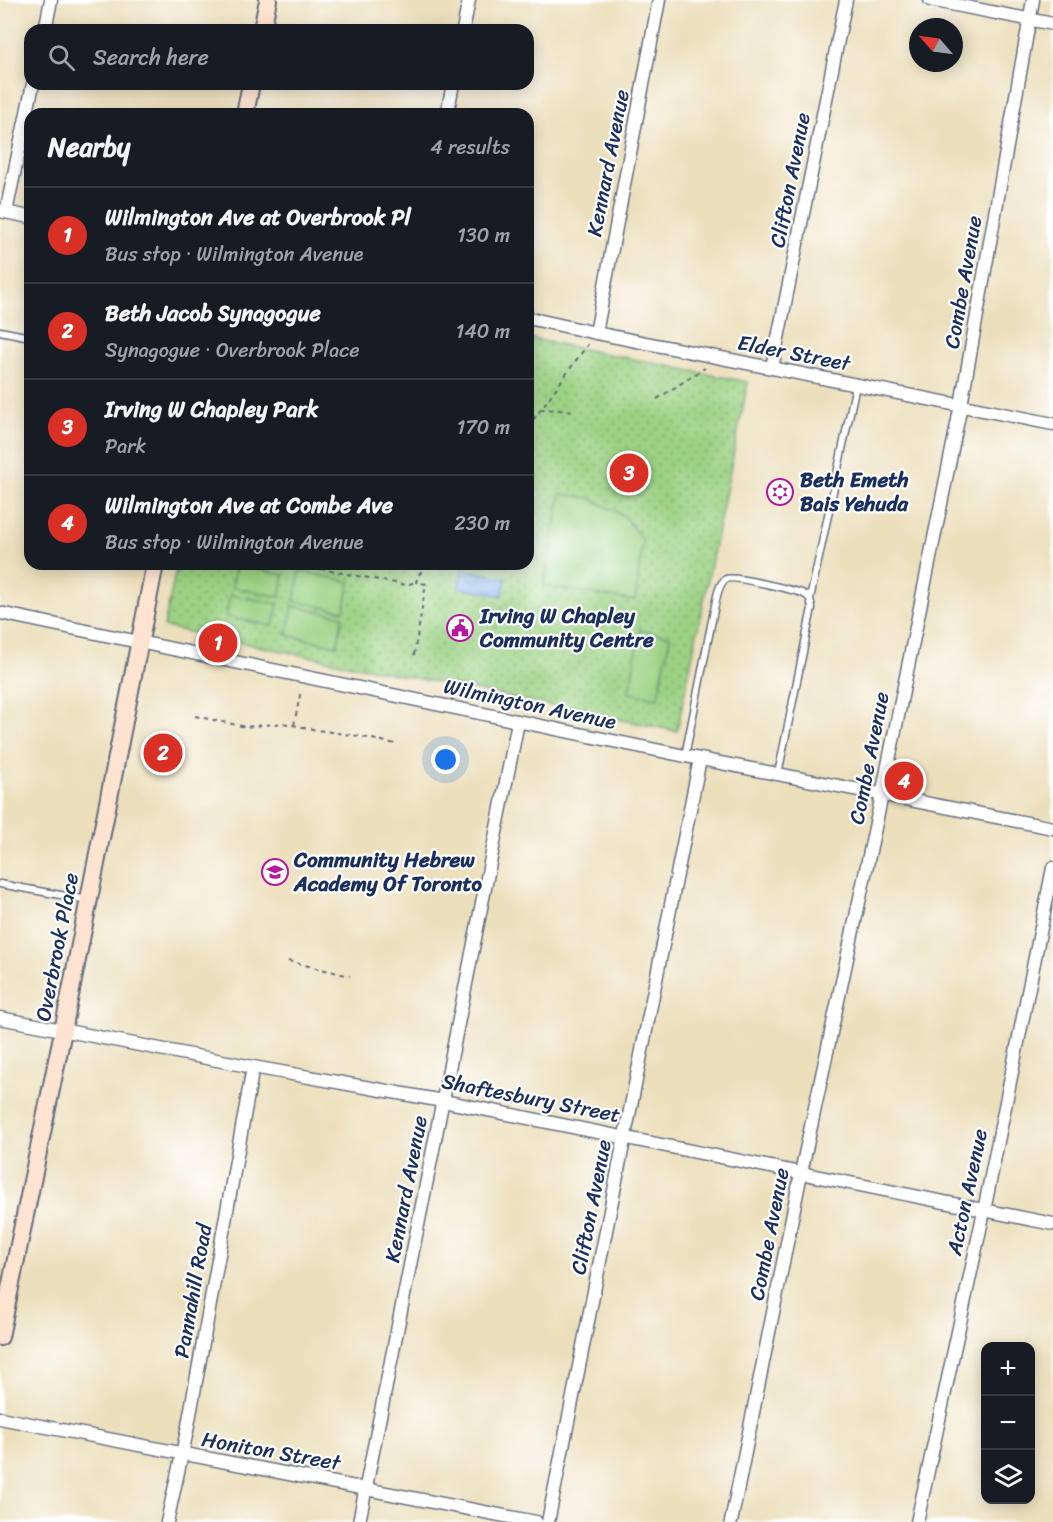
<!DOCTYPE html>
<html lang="en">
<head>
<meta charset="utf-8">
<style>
	body { margin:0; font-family:Sriracha,sans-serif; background:#20242c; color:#f1f3f6 }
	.controls { position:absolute; right:18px; bottom:18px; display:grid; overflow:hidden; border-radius:12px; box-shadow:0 3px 15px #0003 }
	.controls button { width:54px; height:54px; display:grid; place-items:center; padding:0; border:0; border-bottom:2px solid #363941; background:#171b24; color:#f1f3f6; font:30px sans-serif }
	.compass { position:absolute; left:909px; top:18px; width:54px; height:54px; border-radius:50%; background:#171b24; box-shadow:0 3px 15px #0003; rotate:298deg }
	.you { position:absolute; left:446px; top:760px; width:21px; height:21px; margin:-15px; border:4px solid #fff; border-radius:50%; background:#1a73e8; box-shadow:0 0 0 9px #1a73e833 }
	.badge { display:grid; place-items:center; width:39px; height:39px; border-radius:50%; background:#d93025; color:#fff; font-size:20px; font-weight:700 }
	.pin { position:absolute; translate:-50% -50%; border:3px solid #fff; box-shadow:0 2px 6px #0006 }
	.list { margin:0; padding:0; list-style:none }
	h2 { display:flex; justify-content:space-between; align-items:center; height:78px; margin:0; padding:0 24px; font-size:26px }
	h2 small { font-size:20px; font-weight:400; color:#9ea1a6 }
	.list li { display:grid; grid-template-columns:39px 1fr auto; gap:18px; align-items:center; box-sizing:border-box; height:96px; padding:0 24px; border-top:2px solid #363941 }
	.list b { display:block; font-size:22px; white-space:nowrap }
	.list p { margin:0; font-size:20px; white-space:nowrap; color:#9ea1a6 }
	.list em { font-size:20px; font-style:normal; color:#9ea1a6 }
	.icon { flex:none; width:33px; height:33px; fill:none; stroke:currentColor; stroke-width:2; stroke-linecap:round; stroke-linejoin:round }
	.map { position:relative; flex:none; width:1053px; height:1522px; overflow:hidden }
	.search { position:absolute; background:#171b24; box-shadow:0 3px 15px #0003; left:24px; top:24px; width:510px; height:66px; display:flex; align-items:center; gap:15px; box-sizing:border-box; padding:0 21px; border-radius:18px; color:#9ea1a6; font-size:22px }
	.panel { position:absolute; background:#171b24; box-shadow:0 3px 15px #0003; left:24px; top:108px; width:510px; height:462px; border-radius:18px }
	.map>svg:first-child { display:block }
</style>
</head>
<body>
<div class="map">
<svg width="1053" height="1522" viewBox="0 0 1053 1522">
	<defs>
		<pattern id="park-dots" width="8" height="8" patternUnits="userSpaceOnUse" patternTransform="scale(1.5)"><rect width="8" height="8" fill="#9bd283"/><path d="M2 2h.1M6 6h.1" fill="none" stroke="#7eab6e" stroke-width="1.8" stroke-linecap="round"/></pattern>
		<pattern id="water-waves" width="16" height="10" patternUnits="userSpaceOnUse" patternTransform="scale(1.5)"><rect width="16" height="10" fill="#81b4ee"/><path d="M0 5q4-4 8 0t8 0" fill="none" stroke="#6993c4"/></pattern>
	</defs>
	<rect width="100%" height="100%" fill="#fff"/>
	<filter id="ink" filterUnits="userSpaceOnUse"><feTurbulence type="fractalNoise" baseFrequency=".0167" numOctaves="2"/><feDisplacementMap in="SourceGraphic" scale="12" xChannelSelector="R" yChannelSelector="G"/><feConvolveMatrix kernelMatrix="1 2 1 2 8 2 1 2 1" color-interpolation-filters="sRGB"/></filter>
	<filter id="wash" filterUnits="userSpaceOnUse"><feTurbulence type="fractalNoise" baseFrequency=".008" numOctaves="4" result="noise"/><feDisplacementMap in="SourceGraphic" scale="24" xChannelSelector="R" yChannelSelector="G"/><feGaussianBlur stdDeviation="1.35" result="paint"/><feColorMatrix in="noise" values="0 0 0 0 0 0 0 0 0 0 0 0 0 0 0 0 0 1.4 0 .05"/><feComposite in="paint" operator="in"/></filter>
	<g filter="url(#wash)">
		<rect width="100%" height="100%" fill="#ecdfbc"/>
		<!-- park -->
		<path fill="url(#park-dots)" stroke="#5b8070" stroke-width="1.5" d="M528 338 748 382 677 731 164 627 177 564H528Z"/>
		<!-- pitch -->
		<g fill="#9bd283" stroke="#5b8070" stroke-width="1.5">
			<path d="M561 494 590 498 624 516 643 541 635 601 544 586Z"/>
			<path d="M236 565 284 575 280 597 232 587Z"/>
			<path d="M300 571 350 582 344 611 294 601Z"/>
			<path d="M230 595 278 604 273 626 226 617Z"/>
			<path d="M293 606 343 616 337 646 287 635Z"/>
			<path d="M640 630 670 636 658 698 629 693Z"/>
		</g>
		<!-- water -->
		<path fill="url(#water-waves)" stroke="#4e72a6" stroke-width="1.5" d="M462 569 506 578 502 596 459 588Z"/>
	</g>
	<g filter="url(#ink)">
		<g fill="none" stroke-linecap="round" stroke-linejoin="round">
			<defs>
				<g id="lane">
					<path d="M0 331 30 337"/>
					<path d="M685 756 714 610C716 601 718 583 726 579 733 575 792 590 802 593 807 595 806 595 810 599"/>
					<path d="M778 774 812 608 810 599 856 385"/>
					<path d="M0 884 88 900"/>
				</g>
				<g id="street">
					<path d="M930 0 1053 24"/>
					<path d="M45 30 51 0"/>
					<path d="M463 30 469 0"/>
					<path d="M447 114 453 84"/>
					<path d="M0 211 30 217"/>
					<path d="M6 212 33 84"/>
					<path d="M528 318 596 333 1053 424"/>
					<path d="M596 333 659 0"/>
					<path d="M772 368 846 0"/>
					<path d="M0 613 685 756 1053 828"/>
					<path d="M0 1018 253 1067 443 1101 1053 1224"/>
					<path d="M0 1418 536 1522"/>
					<path d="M167 1522 187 1431 253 1067"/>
					<path d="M359 1522 518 722"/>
					<path d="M548 1522 700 759"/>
					<path d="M731 1522 801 1173 882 795 961 405 1033 0"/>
					<path d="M917 1522 984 1211 1053 868"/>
				</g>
				<g id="secondary">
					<path d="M262 30 268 0"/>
					<path d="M245 114 251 84"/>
					<path d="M0 1337 63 1031 155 564"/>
				</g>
			</defs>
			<!-- lane casing -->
			<use href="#lane" stroke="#646d7f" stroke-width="9"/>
			<!-- street casing -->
			<use href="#street" stroke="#646d7f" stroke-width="15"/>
			<!-- secondary casing -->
			<use href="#secondary" stroke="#646d7f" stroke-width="20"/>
			<!-- path -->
			<g stroke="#646d7f" stroke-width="2" stroke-dasharray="4.5 4.5" stroke-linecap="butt">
				<path d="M657 399 705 368"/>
				<path d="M540 409 576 411"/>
				<path d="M528 427 588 344"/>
				<path d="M294 564 406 585 416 582"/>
				<path d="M414 655 426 584 416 582 418 576 427 564"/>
				<path d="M195 716 246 727 283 723 317 730 358 736 396 744"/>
				<path d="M294 725 301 690"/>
				<path d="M288 961 350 976"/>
			</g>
			<!-- lane -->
			<use href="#lane" stroke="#fff" stroke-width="6"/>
			<!-- street -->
			<use href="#street" stroke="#fff" stroke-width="12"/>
			<!-- secondary -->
			<use href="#secondary" stroke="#fde4d0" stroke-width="16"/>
		</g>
	</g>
	<!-- icons -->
	<defs>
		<symbol id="synagogue-ring" viewBox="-11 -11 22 22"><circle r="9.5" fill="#fff" stroke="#b5179e" stroke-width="1.5"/><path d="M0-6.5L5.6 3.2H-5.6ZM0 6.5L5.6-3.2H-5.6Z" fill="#b5179e"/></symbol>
		<symbol id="civic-ring" viewBox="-11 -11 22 22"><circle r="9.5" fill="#fff" stroke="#b5179e" stroke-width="1.5"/><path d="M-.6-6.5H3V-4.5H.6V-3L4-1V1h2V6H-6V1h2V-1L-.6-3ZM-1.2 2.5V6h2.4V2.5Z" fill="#b5179e"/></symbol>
		<symbol id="school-ring" viewBox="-11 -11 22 22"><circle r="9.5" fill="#fff" stroke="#b5179e" stroke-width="1.5"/><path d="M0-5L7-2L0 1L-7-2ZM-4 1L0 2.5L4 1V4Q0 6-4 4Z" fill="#b5179e"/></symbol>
	</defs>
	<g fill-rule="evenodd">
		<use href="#synagogue-ring" x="765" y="477" width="30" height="30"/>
		<use href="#civic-ring" x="445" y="613" width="30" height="30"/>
		<use href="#school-ring" x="260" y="857" width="30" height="30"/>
	</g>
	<g text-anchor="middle" stroke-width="4.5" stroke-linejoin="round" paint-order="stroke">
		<!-- street labels -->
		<g font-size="21" fill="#1b2f5e" stroke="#fff">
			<text transform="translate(608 163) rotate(-79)" y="7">Kennard Avenue</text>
			<text transform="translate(790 180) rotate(-79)" y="7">Clifton Avenue</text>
			<text transform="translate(963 282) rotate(-80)" y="7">Combe Avenue</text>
			<text transform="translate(794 353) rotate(11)" y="7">Elder Street</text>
			<text transform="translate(530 704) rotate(12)" y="7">Wilmington Avenue</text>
			<text transform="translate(869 758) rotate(-79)" y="7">Combe Avenue</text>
			<text transform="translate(57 947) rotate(-79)" y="7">Overbrook Place</text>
			<text transform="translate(531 1098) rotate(11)" y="7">Shaftesbury Street</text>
			<text transform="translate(406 1189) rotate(-79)" y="7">Kennard Avenue</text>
			<text transform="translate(967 1192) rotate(-78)" y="7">Acton Avenue</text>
			<text transform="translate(591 1207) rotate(-79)" y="7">Clifton Avenue</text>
			<text transform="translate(769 1234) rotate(-79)" y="7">Combe Avenue</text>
			<text transform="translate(193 1291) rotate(-80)" y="7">Pannahill Road</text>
			<text transform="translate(271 1451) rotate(10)" y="7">Honiton Street</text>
		</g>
		<!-- poi labels -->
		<g font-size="21" font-weight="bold" fill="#1b2f5e" stroke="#fff" text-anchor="start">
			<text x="800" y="487">Beth Emeth<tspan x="800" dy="24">Bais Yehuda</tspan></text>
			<text x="480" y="623">Irving W Chapley<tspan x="480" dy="24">Community Centre</tspan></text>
			<text x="294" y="867">Community Hebrew<tspan x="294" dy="24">Academy Of Toronto</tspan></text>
		</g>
	</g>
</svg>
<div class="controls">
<button>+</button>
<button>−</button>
<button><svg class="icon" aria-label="layers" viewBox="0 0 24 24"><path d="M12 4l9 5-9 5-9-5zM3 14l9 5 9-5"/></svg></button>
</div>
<svg class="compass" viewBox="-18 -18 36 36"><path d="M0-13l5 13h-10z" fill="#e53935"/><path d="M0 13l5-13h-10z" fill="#9ea1a6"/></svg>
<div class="you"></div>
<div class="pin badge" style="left:218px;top:643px">1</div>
<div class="pin badge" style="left:163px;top:753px">2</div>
<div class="pin badge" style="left:629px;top:473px">3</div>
<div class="pin badge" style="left:904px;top:781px">4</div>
<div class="search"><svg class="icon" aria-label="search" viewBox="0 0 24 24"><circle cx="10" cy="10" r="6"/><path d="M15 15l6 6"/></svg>Search here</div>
<section class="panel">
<h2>Nearby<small>4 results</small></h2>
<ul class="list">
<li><span class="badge">1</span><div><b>Wilmington Ave at Overbrook Pl</b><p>Bus stop · Wilmington Avenue</p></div><em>130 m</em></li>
<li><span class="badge">2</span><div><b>Beth Jacob Synagogue</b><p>Synagogue · Overbrook Place</p></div><em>140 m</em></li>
<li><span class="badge">3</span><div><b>Irving W Chapley Park</b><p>Park</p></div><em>170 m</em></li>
<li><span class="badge">4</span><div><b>Wilmington Ave at Combe Ave</b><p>Bus stop · Wilmington Avenue</p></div><em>230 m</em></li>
</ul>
</section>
</div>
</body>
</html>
